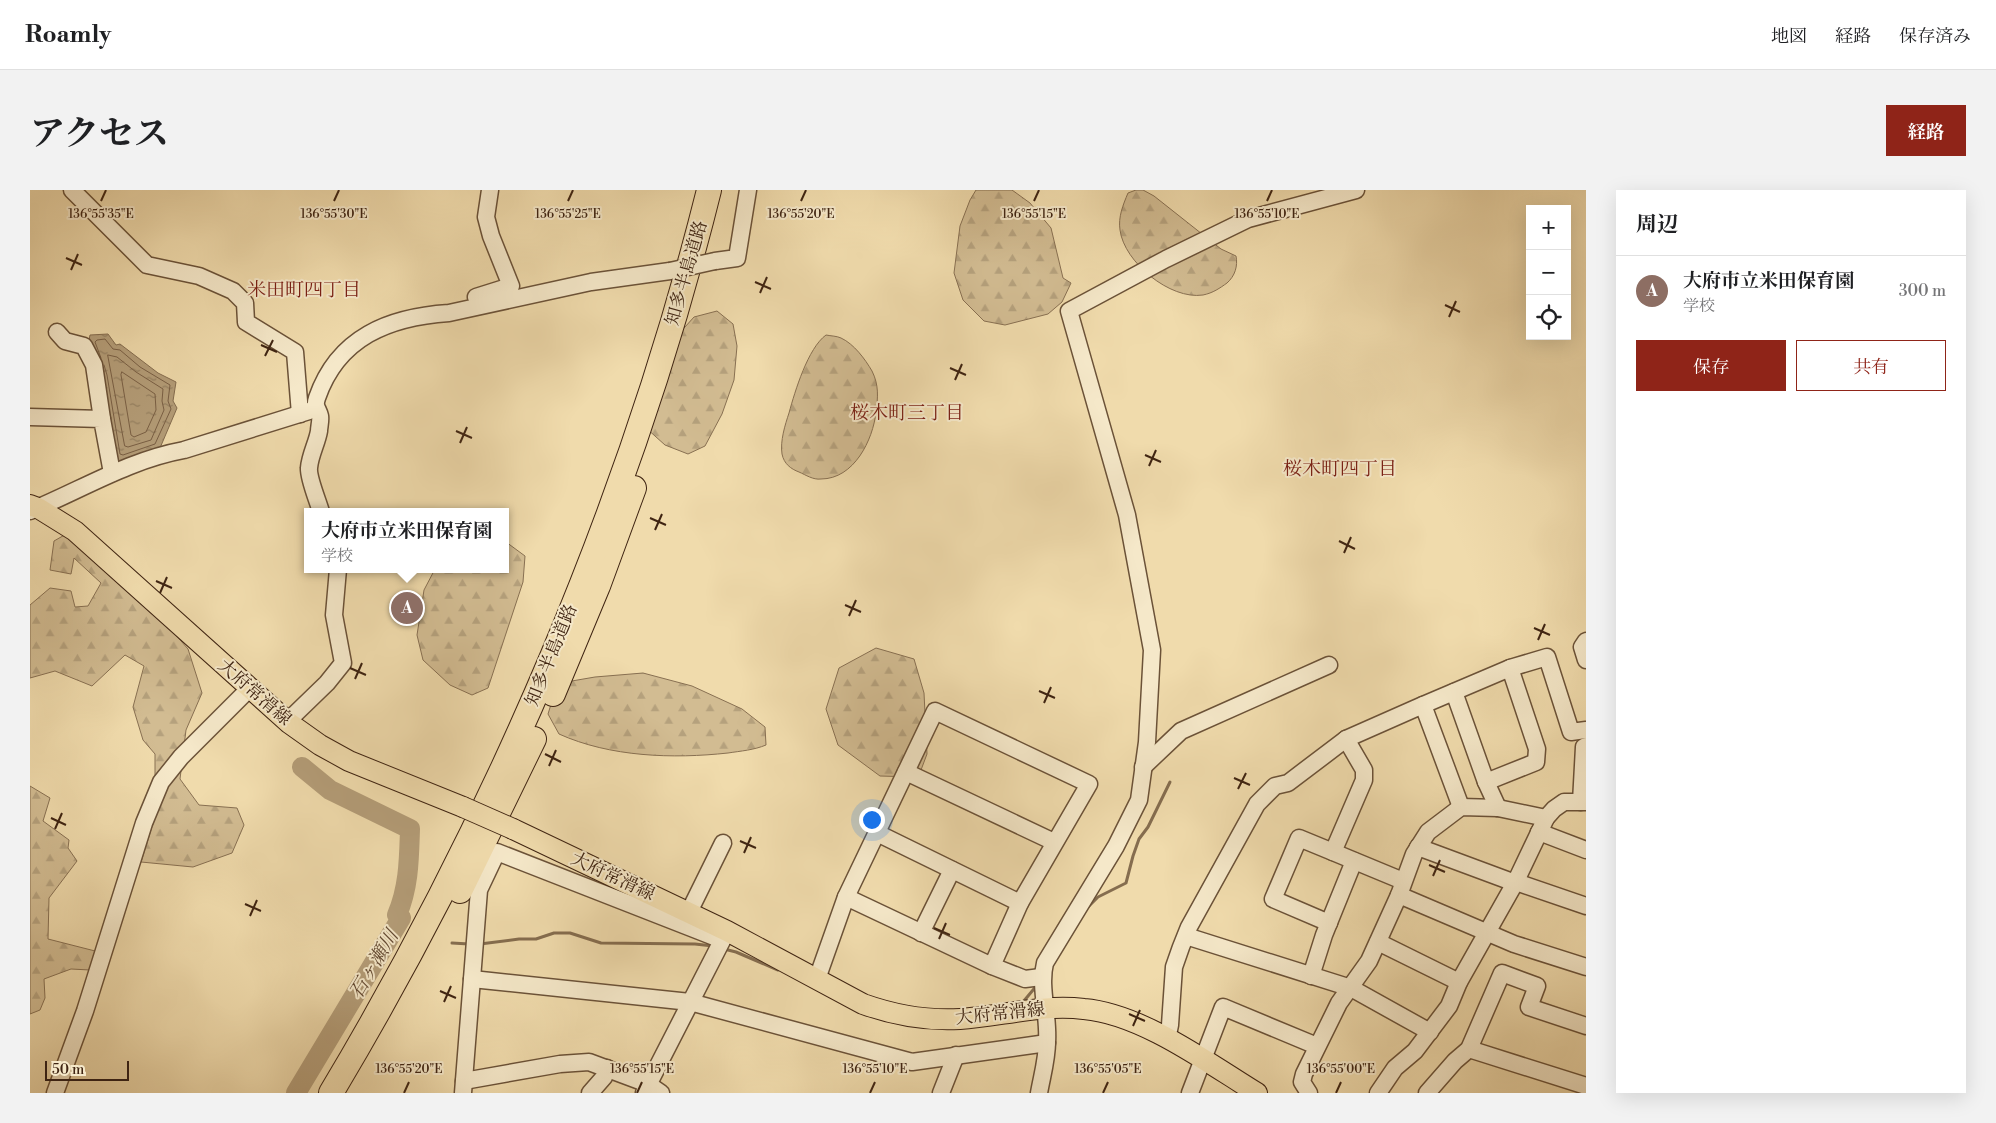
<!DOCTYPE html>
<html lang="ja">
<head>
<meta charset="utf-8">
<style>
	body { margin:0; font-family:"Libre Bodoni","Noto Serif JP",serif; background:#f2f2f2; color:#202124 }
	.controls { position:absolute; right:15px; top:15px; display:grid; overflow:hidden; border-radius:0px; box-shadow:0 5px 20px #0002 }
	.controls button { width:45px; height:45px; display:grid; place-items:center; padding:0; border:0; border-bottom:1px solid #e0e0e0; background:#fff; color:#202124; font:25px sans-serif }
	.scale { position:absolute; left:15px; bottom:12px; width:84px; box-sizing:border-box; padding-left:5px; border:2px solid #3f2412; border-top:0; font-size:14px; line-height:18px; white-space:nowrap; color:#3f2412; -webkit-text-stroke:4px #f5e8c9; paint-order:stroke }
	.you { position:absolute; left:841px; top:629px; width:18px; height:18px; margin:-12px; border:4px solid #fff; border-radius:50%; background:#1a73e8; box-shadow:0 0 0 8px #1a73e833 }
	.badge { display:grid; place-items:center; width:32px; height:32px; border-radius:50%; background:#8f2418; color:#fff; font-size:16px; font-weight:700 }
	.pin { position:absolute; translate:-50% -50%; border:2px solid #fff; box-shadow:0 1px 5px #0006 }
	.popup { position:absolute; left:274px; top:318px; width:205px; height:65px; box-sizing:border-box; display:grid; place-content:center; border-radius:0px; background:#fff; filter:drop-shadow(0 1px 4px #0005); font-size:16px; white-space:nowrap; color:#757577 }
	.popup b { font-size:19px; color:#202124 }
	.popup::after { content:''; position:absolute; left:50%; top:100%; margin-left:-10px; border:10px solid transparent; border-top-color:#fff }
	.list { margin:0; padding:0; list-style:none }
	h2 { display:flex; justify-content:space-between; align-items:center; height:65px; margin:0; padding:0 20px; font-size:21px }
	h2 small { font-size:16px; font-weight:400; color:#757577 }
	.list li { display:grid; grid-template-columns:32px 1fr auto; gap:15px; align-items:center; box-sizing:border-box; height:70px; padding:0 20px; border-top:1px solid #e0e0e0 }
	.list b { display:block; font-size:19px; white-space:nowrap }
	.list p { margin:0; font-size:16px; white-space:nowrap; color:#757577 }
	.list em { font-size:16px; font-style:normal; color:#757577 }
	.actions { display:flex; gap:10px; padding:15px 20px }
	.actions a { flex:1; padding:11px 0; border:1px solid #8f2418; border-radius:0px; text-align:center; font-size:18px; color:#8f2418 }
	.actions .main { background:#8f2418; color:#fff }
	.icon { flex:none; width:28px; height:28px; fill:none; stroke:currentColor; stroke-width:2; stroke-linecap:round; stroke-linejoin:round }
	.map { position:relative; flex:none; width:1556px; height:903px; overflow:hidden; border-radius:0px }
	header { display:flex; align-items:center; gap:30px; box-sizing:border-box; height:70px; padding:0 25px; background:#fff; border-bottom:1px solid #e0e0e0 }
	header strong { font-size:24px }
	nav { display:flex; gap:28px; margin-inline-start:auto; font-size:18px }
	.intro { display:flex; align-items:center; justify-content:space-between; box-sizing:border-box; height:120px; padding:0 30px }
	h1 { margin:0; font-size:35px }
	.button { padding:12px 22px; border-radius:0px; background:#8f2418; color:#fff; font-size:18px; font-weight:700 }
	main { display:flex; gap:30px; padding:0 30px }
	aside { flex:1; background:#fff; border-radius:0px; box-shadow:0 5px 20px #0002 }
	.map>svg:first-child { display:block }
</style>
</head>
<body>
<header>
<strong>Roamly</strong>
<nav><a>地図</a><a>経路</a><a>保存済み</a></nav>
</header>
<div class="intro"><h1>アクセス</h1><a class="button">経路</a></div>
<main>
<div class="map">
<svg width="1556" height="903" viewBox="0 0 1556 903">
	<defs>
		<pattern id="forest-firs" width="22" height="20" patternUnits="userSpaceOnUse" patternTransform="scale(1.25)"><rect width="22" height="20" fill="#d2bc92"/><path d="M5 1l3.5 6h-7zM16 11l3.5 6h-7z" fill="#b5a17d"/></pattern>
		<pattern id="water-ripples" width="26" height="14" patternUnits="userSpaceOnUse" patternTransform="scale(1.25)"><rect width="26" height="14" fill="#b49d78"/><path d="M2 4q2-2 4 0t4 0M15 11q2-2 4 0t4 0" fill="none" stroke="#948061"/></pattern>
	</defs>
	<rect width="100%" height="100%" fill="#f0dbac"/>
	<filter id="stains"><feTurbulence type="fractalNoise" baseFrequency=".004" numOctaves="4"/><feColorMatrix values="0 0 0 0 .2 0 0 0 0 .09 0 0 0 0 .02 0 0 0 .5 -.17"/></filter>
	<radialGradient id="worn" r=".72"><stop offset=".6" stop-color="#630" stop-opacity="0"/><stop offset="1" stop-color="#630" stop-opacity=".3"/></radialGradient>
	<!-- forest -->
	<g fill="url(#forest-firs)" stroke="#887052">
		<path d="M946 0H982L1000 13 1021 38 1033 88 1041 93 1032 112 1018 124 975 135 954 131 933 110 924 83 930 36 940 10Z"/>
		<path d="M1106 0H1113L1124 6 1191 59 1206 66C1208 76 1205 86 1197 93 1190 98 1183 103 1173 105 1140 110 1094 72 1090 40 1088 27 1093 15 1098 3Z"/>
		<path d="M687 121 703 134 707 156 704 190 692 224 675 256 658 264 635 255 606 229 645 148 664 127Z"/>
		<path d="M796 145C801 146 807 146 811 148 824 154 835 169 842 181 849 195 848 207 846 222 843 250 824 289 791 289 783 290 776 285 769 282 761 279 754 274 752 264 750 251 755 235 759 223 765 201 778 158 796 145Z"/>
		<path d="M38 343 126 422 158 459 172 503 156 540 150 589 169 615 207 618 214 635 202 663 163 677 111 672 131 608 125 596V564L113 550 103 517 114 476 95 465 62 496 25 481 0 488V415L20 398 41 401 45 417 58 416 71 393 44 368 41 384 20 380 24 351Z"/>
		<path d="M476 352 495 366 493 392 458 498 442 505 420 495 393 470 387 445 394 400 405 379H476Z"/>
		<path d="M846 458 884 469 894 503 897 564 891 580 884 587 850 586 808 555 796 519 809 478Z"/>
		<path d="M613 483 662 496 712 519 735 537 736 555C724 560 711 561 698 563 643 569 580 567 529 544L518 524 522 511 536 492 565 487Z"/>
		<path d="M0 596 20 608 13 631 39 650 38 658 47 671 19 708 18 749 69 762 60 780 41 779 14 789 15 808 10 820 0 824Z"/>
	</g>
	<!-- water -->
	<path fill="url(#water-ripples)" stroke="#856d4f" d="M78 144 86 155 90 154 128 183 146 192 143 211 147 218 130 258 90 272 86 270 59 150 60 145Z"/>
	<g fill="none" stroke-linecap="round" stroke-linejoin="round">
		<!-- shore -->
		<g stroke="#7a6045" stroke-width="1">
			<path d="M78 165 87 167 106 182 133 199 132 211 134 220 121 250 98 257 95 256Z"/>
			<path d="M71 168 65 152 67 150 75 149 83 159 90 160 110 177 140 195 138 211 141 219 125 254 93 265 90 264 77 185 74 175"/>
			<path d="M92 182 125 204 126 220 116 242 104 247 101 245 91 185Z"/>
		</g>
		<!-- stream -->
		<g stroke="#856d4f" stroke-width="3">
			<path d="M1059 716 1068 707 1096 693 1103 666 1109 649 1118 637 1140 592"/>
			<path d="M422 753 439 754"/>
			<path d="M450 754 489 749H506L524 743H540L571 753 665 754 683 756"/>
			<path d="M694 759 706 762 748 780"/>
			<path d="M993 812 1008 794"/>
		</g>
		<!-- river -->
		<path stroke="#b49d78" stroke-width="20" d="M266 903 371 728 367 725C379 697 379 669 380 639L300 600 272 577"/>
		<defs>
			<g id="minor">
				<path d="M42 0 117 75 169 86 203 101 215 113 216 132 265 162 270 224"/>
				<path d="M685 71 707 68 718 0"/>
				<path d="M446 107 481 96 461 46 456 27 460 0"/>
				<path d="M27 142 35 151 54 156 64 175 72 229"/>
				<path d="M0 227 72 229 82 283"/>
				<path d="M0 321C51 300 99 270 154 260L279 221"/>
				<path d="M291 322C288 311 278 288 279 278 280 265 287 253 289 241 289 237 291 230 290 226 288 218 284 217 287 208 308 147 359 127 419 123L561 92 640 81"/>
				<path d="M1556 451 1552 457 1556 470"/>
				<path d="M1424 502 1456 592 1468 618"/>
				<path d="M1393 515 1480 478 1517 467 1541 542 1556 540"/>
				<path d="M259 533 265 524 297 493 313 473 304 425 308 379"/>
				<path d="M1316 549 1334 580V590L1303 662 1373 691"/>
				<path d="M1113 577 1151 541 1299 475"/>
				<path d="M876 582 1024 652"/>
				<path d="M1456 592 1506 572 1507 559 1480 478"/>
				<path d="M1551 612 1554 557 1556 556"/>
				<path d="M1509 642 1556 660"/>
				<path d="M847 643 990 713"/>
				<path d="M1388 657 1485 693"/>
				<path d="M1486 692 1556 716"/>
				<path d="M1369 705 1484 754 1556 777"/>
				<path d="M816 707 962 776"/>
				<path d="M659 722 693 653"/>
				<path d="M1299 733 1243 709 1269 648 1303 662"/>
				<path d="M891 743 922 680"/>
				<path d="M1156 746 1321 798 1400 842"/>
				<path d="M1348 752 1429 792"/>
				<path d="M1281 786 1294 745 1324 671"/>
				<path d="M442 789 660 812 882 872 1017 853"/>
				<path d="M787 789 816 707 905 521 1059 594 990 713 962 776 995 789 1011 787"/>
				<path d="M1137 849 1140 835 1144 777 1151 757 1159 737 1227 614 1245 596 1258 593 1316 549 1393 515 1431 617"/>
				<path d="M1439 859 1556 896"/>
				<path d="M434 891 530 874 559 872 618 894 631 903"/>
				<path d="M25 903 55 821 114 633 131 592 151 567 219 499"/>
				<path d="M433 903 449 700 467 662 692 750"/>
				<path d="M560 903 574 887 577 878"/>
				<path d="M614 903 697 741"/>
				<path d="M911 903 926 865"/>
				<path d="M1009 903C1012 886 1017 869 1017 852 1019 826 1009 797 1015 773L1086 656 1109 610 1117 552 1122 460 1097 325 1039 121 1136 69 1218 29 1326 0"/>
				<path d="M1160 903 1193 817 1282 854"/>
				<path d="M1279 903 1272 892 1274 884 1309 813 1339 771 1369 705 1384 664 1398 642 1431 617 1468 618 1516 628"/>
				<path d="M1348 903 1365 878 1385 861 1419 816 1429 792 1485 693 1516 628 1524 619 1534 612H1556"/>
				<path d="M1397 903 1425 871 1439 859 1472 783 1507 796 1499 817 1556 836"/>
			</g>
			<g id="major">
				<path d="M0 315 8 318 45 341 259 533 290 555 319 571 433 617"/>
				<path d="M483 639 697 741 833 814C864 825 896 831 930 829 972 826 1012 814 1054 819 1112 824 1178 873 1227 903"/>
			</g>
			<g id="highway">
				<path d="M523 504 568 396 604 298"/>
				<path d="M430 701 504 549"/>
				<path d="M301 903C466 627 601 313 679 0"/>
			</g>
		</defs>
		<!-- minor casing -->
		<use href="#minor" stroke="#6b5238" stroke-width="19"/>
		<!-- major casing -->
		<use href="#major" stroke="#3f2412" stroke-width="22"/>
		<!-- highway casing -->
		<use href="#highway" stroke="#3f2412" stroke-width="26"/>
		<!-- minor -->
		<use href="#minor" stroke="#f5e8c9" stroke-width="16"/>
		<!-- major -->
		<use href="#major" stroke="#f0dbac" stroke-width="20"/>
		<!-- highway -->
		<use href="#highway" stroke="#f0dbac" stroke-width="24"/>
		<defs>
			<path id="minor-bridge" d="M640 81 685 71"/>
			<path id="major-bridge" d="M433 617 483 639"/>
		</defs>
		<!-- minor-bridge casing -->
		<use href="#minor-bridge" stroke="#6b5238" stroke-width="19" stroke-linecap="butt"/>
		<!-- major-bridge casing -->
		<use href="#major-bridge" stroke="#3f2412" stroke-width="22" stroke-linecap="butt"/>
		<!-- minor-bridge -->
		<use href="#minor-bridge" stroke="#f5e8c9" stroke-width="16"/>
		<!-- major-bridge -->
		<use href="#major-bridge" stroke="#f0dbac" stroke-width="20"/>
	</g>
	<!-- ticks -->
	<path fill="none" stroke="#3f2412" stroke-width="2" d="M71 11 76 0M304 11 309 0M538 11 543 0M771 11 776 0M1004 11 1009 0M1237 11 1242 0M36 68 52 75M41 80 48 64M725 92 741 99M730 103 737 87M1415 115 1430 122M1419 127 1426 111M231 155 247 162M235 166 243 150M920 178 936 185M925 190 932 174M426 241 442 248M430 253 437 237M1115 265 1131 272M1119 276 1126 260M620 328 636 335M625 340 632 324M1309 351 1325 359M1314 363 1321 347M126 391 142 398M130 403 137 387M815 415 831 422M819 426 826 410M1504 438 1520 445M1508 450 1515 434M320 478 336 485M325 489 332 473M1009 501 1025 508M1014 513 1021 497M515 564 531 572M519 576 526 560M1204 588 1220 595M1208 599 1216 583M21 628 36 635M25 639 32 623M710 651 726 658M714 663 721 647M1399 675 1415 682M1403 686 1410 670M215 714 231 721M220 726 227 710M904 738 920 745M909 749 916 733M410 801 426 808M414 812 421 796M1099 824 1115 831M1103 836 1110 820M374 903 379 892M607 903 612 892M840 903 845 892M1073 903 1078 892M1306 903 1311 892"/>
	<g text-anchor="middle" stroke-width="4" stroke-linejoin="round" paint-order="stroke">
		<!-- street labels -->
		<g font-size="18" fill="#3f2412" stroke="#f5e8c9">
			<text transform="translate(656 83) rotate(-74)" y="6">知多半島道路</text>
			<text transform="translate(521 465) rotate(-68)" y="6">知多半島道路</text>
			<text transform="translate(225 502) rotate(41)" y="6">大府常滑線</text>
			<text transform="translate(583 686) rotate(25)" y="6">大府常滑線</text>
			<text transform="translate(970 823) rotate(-6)" y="6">大府常滑線</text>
		</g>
		<!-- neighbourhood labels -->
		<g font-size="19" fill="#7a1f14" stroke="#f5e8c9">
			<text x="274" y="106">米田町四丁目</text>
			<text x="877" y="229">桜木町三丁目</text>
			<text x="1310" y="285">桜木町四丁目</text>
		</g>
		<!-- water labels -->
		<g font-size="19" font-style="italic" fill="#624831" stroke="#f5e8c9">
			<text transform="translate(343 774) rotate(-59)" y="7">石ヶ瀬川</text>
		</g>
	</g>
	<g font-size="12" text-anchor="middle" fill="#3f2412" stroke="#f5e8c9" stroke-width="4" stroke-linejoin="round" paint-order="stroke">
		<text x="71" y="28">136°55'35"E</text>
		<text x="538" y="28">136°55'25"E</text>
		<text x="771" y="28">136°55'20"E</text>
		<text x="1004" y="28">136°55'15"E</text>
		<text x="1237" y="28">136°55'10"E</text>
		<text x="304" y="28">136°55'30"E</text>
		<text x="379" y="883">136°55'20"E</text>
		<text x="612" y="883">136°55'15"E</text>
		<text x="845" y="883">136°55'10"E</text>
		<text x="1078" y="883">136°55'05"E</text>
		<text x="1311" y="883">136°55'00"E</text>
	</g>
	<rect width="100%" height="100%" filter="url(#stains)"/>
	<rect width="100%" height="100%" fill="url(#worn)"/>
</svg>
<div class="controls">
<button>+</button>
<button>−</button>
<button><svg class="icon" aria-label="locate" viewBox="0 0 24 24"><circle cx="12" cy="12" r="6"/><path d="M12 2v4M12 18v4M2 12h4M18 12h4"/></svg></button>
</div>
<div class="scale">50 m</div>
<div class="you"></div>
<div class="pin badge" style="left:377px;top:418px;background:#8d6e63">A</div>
<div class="popup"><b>大府市立米田保育園</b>学校</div>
</div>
<aside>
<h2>周辺<small></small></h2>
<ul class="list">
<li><span class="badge" style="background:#8d6e63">A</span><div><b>大府市立米田保育園</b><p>学校</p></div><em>300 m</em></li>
</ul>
<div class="actions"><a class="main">保存</a><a>共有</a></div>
</aside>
</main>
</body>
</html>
